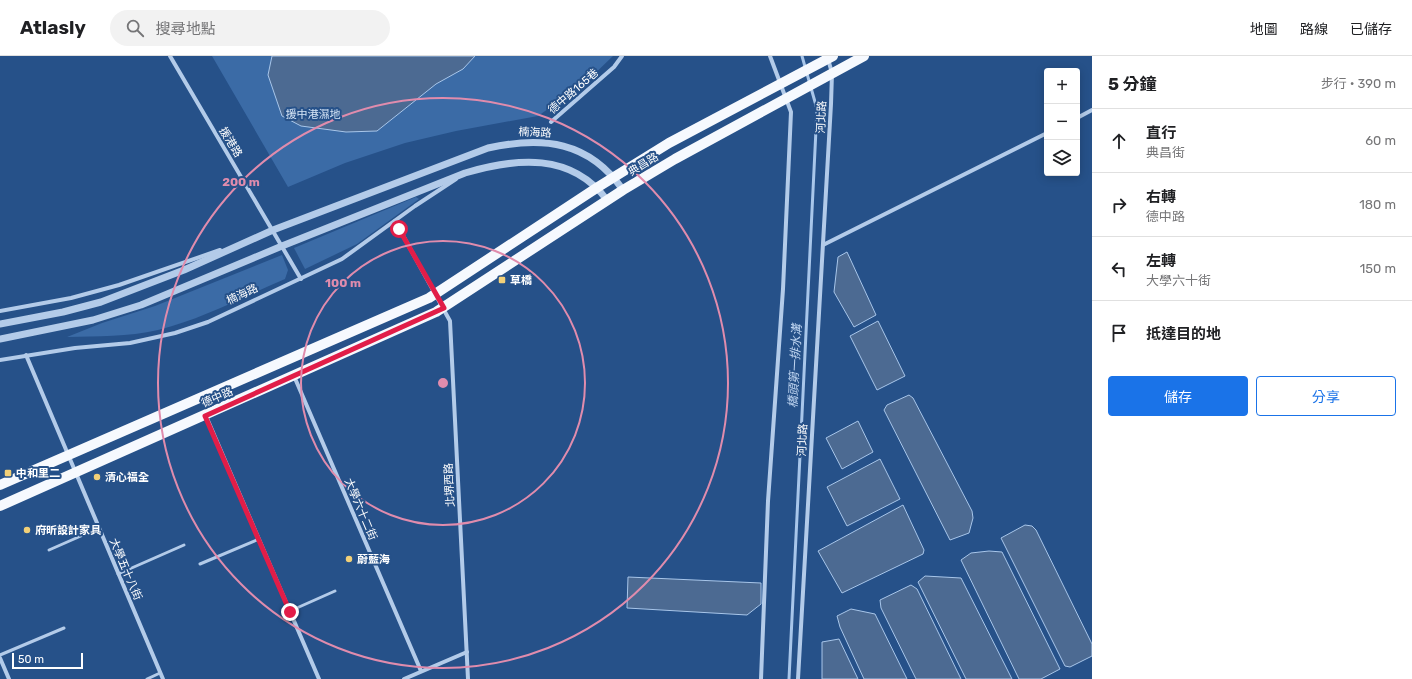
<!DOCTYPE html>
<html lang="zh-TW">
<head>
<meta charset="utf-8">
<style>
	body { margin:0; font-family:Rubik,"Noto Sans TC",sans-serif; background:#f2f2f2; color:#202124 }
	.controls { position:absolute; right:12px; top:12px; display:grid; overflow:hidden; border-radius:4px; box-shadow:0 2px 10px #0003 }
	.controls button { width:36px; height:36px; display:grid; place-items:center; padding:0; border:0; border-bottom:1px solid #e0e0e0; background:#fff; color:#202124; font:20px sans-serif }
	.scale { position:absolute; left:12px; bottom:10px; width:71px; box-sizing:border-box; padding-left:4px; border:2px solid #fff; border-top:0; font-size:11px; line-height:14px; white-space:nowrap; color:#fff; -webkit-text-stroke:3px #265189; paint-order:stroke }
	.stop { position:absolute; width:12px; height:12px; margin:-9px; border:3px solid #e11d48; border-radius:50%; background:#fff }
	.stop.end { background:#e11d48; border-color:#fff; box-shadow:0 1px 4px #0008 }
	.list { margin:0; padding:0; list-style:none }
	h2 { display:flex; justify-content:space-between; align-items:center; height:52px; margin:0; padding:0 16px; font-size:17px }
	h2 small { font-size:13px; font-weight:400; color:#757577 }
	.list li { display:grid; grid-template-columns:26px 1fr auto; gap:12px; align-items:center; box-sizing:border-box; height:64px; padding:0 16px; border-top:1px solid #e0e0e0 }
	.list b { display:block; font-size:15px; white-space:nowrap }
	.list p { margin:0; font-size:13px; white-space:nowrap; color:#757577 }
	.list em { font-size:13px; font-style:normal; color:#757577 }
	.actions { display:flex; gap:8px; padding:12px 16px }
	.actions a { flex:1; padding:9px 0; border:1px solid #1a73e8; border-radius:4px; text-align:center; font-size:14px; color:#1a73e8 }
	.actions .main { background:#1a73e8; color:#fff }
	.icon { flex:none; width:22px; height:22px; fill:none; stroke:currentColor; stroke-width:2; stroke-linecap:round; stroke-linejoin:round }
	.map { position:relative; flex:none; width:1092px; height:623px; overflow:hidden }
	header { display:flex; align-items:center; gap:24px; box-sizing:border-box; height:56px; padding:0 20px; background:#fff; border-bottom:1px solid #e0e0e0 }
	header strong { font-size:19px }
	nav { display:flex; gap:22px; margin-inline-start:auto; font-size:14px }
	.search { width:280px; height:36px; background:#f2f2f2; display:flex; align-items:center; gap:10px; box-sizing:border-box; padding:0 14px; border-radius:22px; color:#757577; font-size:15px }
	main { display:flex }
	aside { flex:1; background:#fff }
	.map>svg:first-child { display:block }
</style>
</head>
<body>
<header>
<strong>Atlasly</strong>
<div class="search"><svg class="icon" aria-label="search" viewBox="0 0 24 24"><circle cx="10" cy="10" r="6"/><path d="M15 15l6 6"/></svg>搜尋地點</div>
<nav><a>地圖</a><a>路線</a><a>已儲存</a></nav>
</header>
<main>
<div class="map">
<svg width="1092" height="623" viewBox="0 0 1092 623">
	<rect width="100%" height="100%" fill="#265189"/>
	<!-- green -->
	<g fill="#3b6ba6">
		<path d="M212 0H613L585 27 538 60 456 75 405 87 345 107 288 131Z"/>
		<path d="M416 141 419 143 357 188 305 213 294 192Z"/>
		<path d="M282 199 288 214 285 223C243 241 202 263 158 274 128 281 97 280 67 281L102 267 155 250Z"/>
	</g>
	<!-- water -->
	<g fill="#4c6a92" stroke="#a8c6ea">
		<path d="M272 0H475L463 13 436 28 377 75 346 76 301 70 282 60 268 19Z"/>
		<path d="M847 196 876 259 854 271 834 236 838 201Z"/>
		<path d="M878 265 905 320 877 334 850 280Z"/>
		<path d="M909 339 913 342 972 455 973 462 969 477 950 484 884 354 887 349Z"/>
		<path d="M858 365 873 396 842 413 826 382Z"/>
		<path d="M880 403 900 443 847 470 827 431Z"/>
		<path d="M903 449 924 494 923 498 842 537 818 495Z"/>
		<path d="M1025 469 1032 470 1036 474 1092 588V600L1070 611 1065 610 1001 482Z"/>
		<path d="M989 495 1002 496 1060 613 1041 623H1019L961 504 971 497Z"/>
		<path d="M925 520 961 522 1012 623H966L918 526Z"/>
		<path d="M628 521 761 527V548L747 559 627 552Z"/>
		<path d="M911 529 917 533 961 623H916L881 552 880 544Z"/>
		<path d="M851 553 875 558 907 623H864L840 571 837 560Z"/>
		<path d="M839 583 858 623H822V586Z"/>
	</g>
	<g fill="none" stroke-linecap="round" stroke-linejoin="round">
		<!-- stream -->
		<path stroke="#a8c6ea" stroke-width="3" d="M789 623 817 53 802 0"/>
		<!-- service -->
		<g stroke="#b3cbe9" stroke-width="3">
			<path d="M49 494 99 472"/>
			<path d="M200 508 259 483"/>
			<path d="M118 518 184 489"/>
			<path d="M290 555 335 535"/>
			<path d="M0 599 64 572"/>
			<path d="M147 623 160 617"/>
		</g>
		<!-- minor -->
		<g stroke="#b3cbe9" stroke-width="4">
			<path d="M170 0 301 223"/>
			<path d="M1077 62 1092 54"/>
			<path d="M551 66 614 11 622 0"/>
			<path d="M395 165 450 265 468 623"/>
			<path d="M823 189 1047 77"/>
			<path d="M0 255 71 242 119 229 220 194"/>
			<path d="M26 299 163 623"/>
			<path d="M0 304 75 292 130 287 175 277 208 266 342 203 415 150 456 123"/>
			<path d="M294 320 421 615"/>
			<path d="M206 360 319 623"/>
			<path d="M0 602 9 623"/>
			<path d="M404 623 467 596"/>
			<path d="M761 623 768 445 783 233 791 56 770 0"/>
			<path d="M798 623 831 48 832 17 828 3"/>
		</g>
		<!-- tertiary -->
		<g stroke="#b3cbe9" stroke-width="7">
			<path d="M0 268 63 256 101 246 184 214 273 174 488 92C543 80 589 85 623 134"/>
			<path d="M0 283 93 264 141 249 282 190 465 117C516 102 571 96 607 144"/>
		</g>
		<!-- primary -->
		<g stroke="#f6f9fe" stroke-width="10">
			<path d="M0 429 429 242 598 131 669 87 833 0"/>
			<path d="M0 450 436 256 623 134 675 103 864 0"/>
		</g>
	</g>
	<g fill="none" stroke-linecap="round" stroke-linejoin="round">
		<!-- route -->
		<path stroke="#e11d48" stroke-width="5" d="M290 556 205 360 444 252 399 173"/>
	</g>
	<!-- distance rings -->
	<g fill="none" stroke="#e08cad" stroke-width="2">
		<circle cx="443" cy="327" r="142"/>
		<circle cx="443" cy="327" r="285"/>
	</g>
	<!-- markers -->
	<g fill="#f2d078" stroke="#265189" stroke-width="1.5">
		<rect x="498" y="220" width="8" height="8" rx="2"/>
		<rect x="4" y="413" width="8" height="8" rx="2"/>
		<circle cx="97" cy="421" r="4"/>
		<circle cx="27" cy="474" r="4"/>
		<circle cx="349" cy="503" r="4"/>
	</g>
	<g text-anchor="middle" stroke-width="4" stroke-linejoin="round" paint-order="stroke">
		<!-- street labels -->
		<g font-size="11" fill="#fff" stroke="#265189">
			<text transform="translate(573 35) rotate(-41)" y="4">德中路165巷</text>
			<text transform="translate(821 61) rotate(-87)" y="4">河北路</text>
			<text transform="translate(535 76) rotate(3)" y="4">楠海路</text>
			<text transform="translate(231 86) rotate(59)" y="4">援港路</text>
			<text transform="translate(643 108) rotate(-31)" y="4">典昌路</text>
			<text transform="translate(242 238) rotate(-25)" y="4">楠海路</text>
			<text transform="translate(217 341) rotate(-24)" y="4">德中路</text>
			<text transform="translate(802 384) rotate(-87)" y="4">河北路</text>
			<text transform="translate(449 429) rotate(-93)" y="4">北堺西路</text>
			<text transform="translate(361 453) rotate(67)" y="4">大學六十二街</text>
			<text transform="translate(126 513) rotate(67)" y="4">大學五十八街</text>
		</g>
		<!-- park labels -->
		<g font-size="11" fill="#d7e6f7" stroke="#265189">
			<text x="313" y="62">援中港濕地</text>
		</g>
		<!-- poi labels -->
		<g font-size="11" font-weight="bold" fill="#fff" stroke="#265189" text-anchor="start">
			<text x="510" y="228">草橋</text>
			<text x="16" y="421">中和里二</text>
			<text x="105" y="425">清心福全</text>
			<text x="35" y="478">府昕設計家具</text>
			<text x="357" y="507">蔚藍海</text>
		</g>
		<!-- water labels -->
		<g font-size="12" font-style="italic" fill="#bfd5f1" stroke="#265189">
			<text transform="translate(795 310) rotate(-87)" y="4">橋頭第一排水溝</text>
		</g>
	</g>
	<circle cx="443" cy="327" r="6" fill="#e08cad" stroke="#265189" stroke-width="2"/>
	<g font-size="12" text-anchor="middle" font-weight="bold" fill="#e08cad" stroke="#265189" stroke-width="4" stroke-linejoin="round" paint-order="stroke">
		<text x="241" y="130">200 m</text>
		<text x="343" y="231">100 m</text>
	</g>
</svg>
<div class="controls">
<button>+</button>
<button>−</button>
<button><svg class="icon" aria-label="layers" viewBox="0 0 24 24"><path d="M12 4l9 5-9 5-9-5zM3 14l9 5 9-5"/></svg></button>
</div>
<div class="scale">50 m</div>
<div class="stop" style="left:399px;top:173px"></div>
<div class="stop end" style="left:290px;top:556px"></div>
</div>
<aside>
<h2>5 分鐘<small>步行 · 390 m</small></h2>
<ul class="list">
<li><svg class="icon" aria-label="ahead" viewBox="0 0 24 24"><path d="M12 20V5M6 11l6-6 6 6"/></svg><div><b>直行</b><p>典昌街</p></div><em>60 m</em></li>
<li><svg class="icon" aria-label="right" viewBox="0 0 24 24"><path d="M7 20v-9h11M14 6l5 5-5 5"/></svg><div><b>右轉</b><p>德中路</p></div><em>180 m</em></li>
<li><svg class="icon" aria-label="left" viewBox="0 0 24 24"><path d="M17 20v-9H6M10 6l-5 5 5 5"/></svg><div><b>左轉</b><p>大學六十街</p></div><em>150 m</em></li>
<li><svg class="icon" aria-label="arrive" viewBox="0 0 24 24"><path d="M6 21V4h12l-3 4 3 4H6"/></svg><div><b>抵達目的地</b></div></li>
</ul>
<div class="actions"><a class="main">儲存</a><a>分享</a></div>
</aside>
</main>
</body>
</html>
